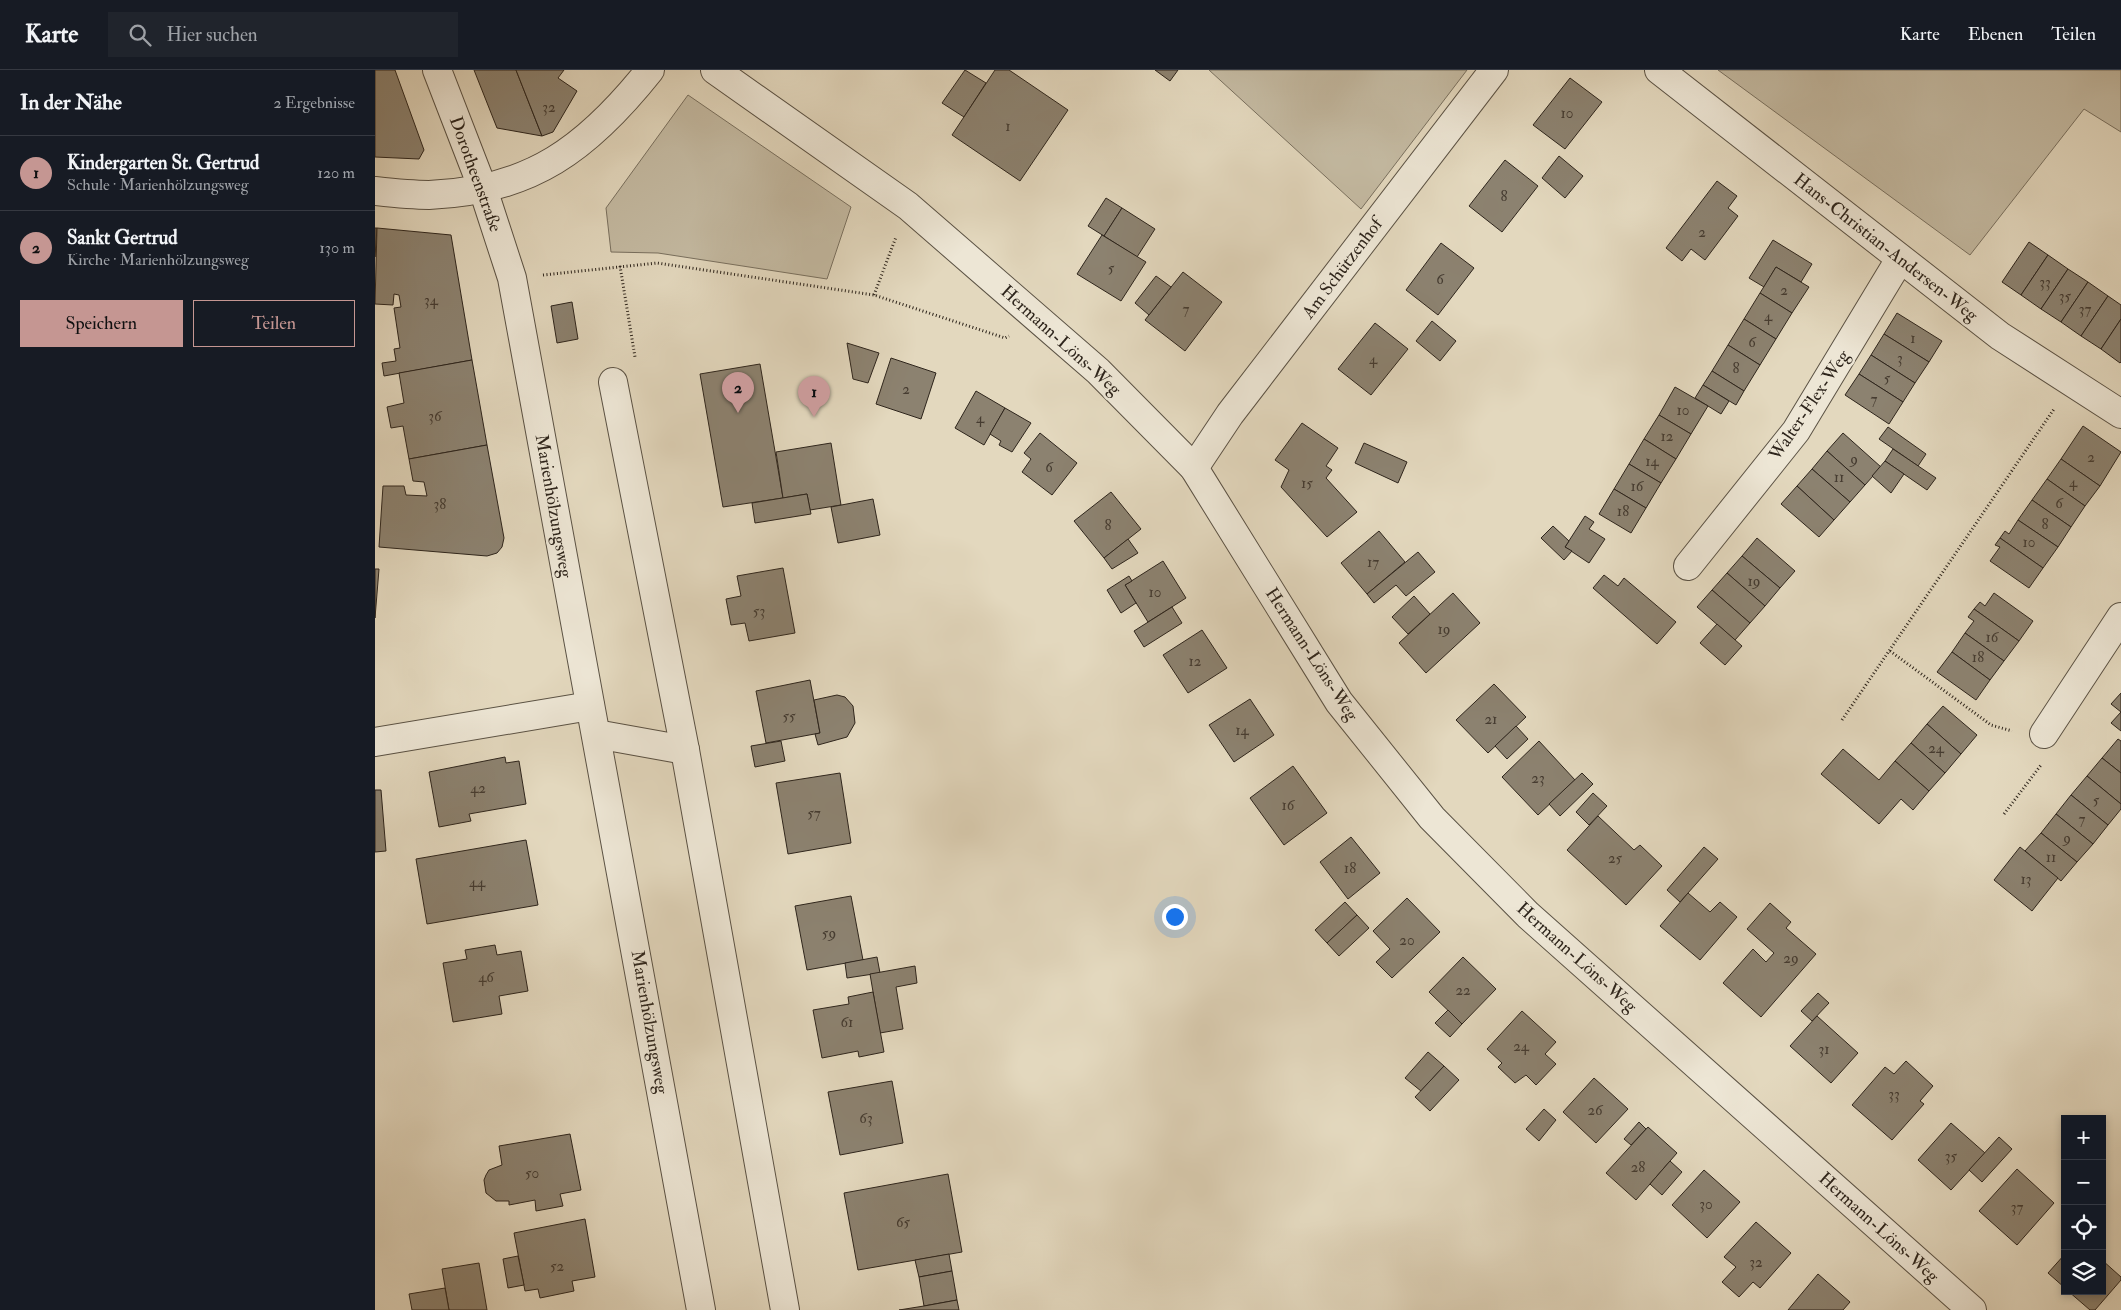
<!DOCTYPE html>
<html lang="de">
<head>
<meta charset="utf-8">
<style>
	body { margin:0; font-family:"IM FELL Double Pica",serif; background:#20242c; color:#f1f3f6 }
	.controls { position:absolute; right:15px; bottom:15px; display:grid; overflow:hidden; border-radius:0px; box-shadow:0 2px 8px #0003 }
	.controls button { width:45px; height:45px; display:grid; place-items:center; padding:0; border:0; border-bottom:1px solid #363941; background:#171b24; color:#f1f3f6; font:25px sans-serif }
	.you { position:absolute; left:799px; top:846px; width:18px; height:18px; margin:-12px; border:4px solid #fff; border-radius:50%; background:#1a73e8; box-shadow:0 0 0 8px #1a73e833 }
	.badge { display:grid; place-items:center; width:32px; height:32px; border-radius:50%; background:#c59692; color:#111; font-size:16px; font-weight:700 }
	.pin { position:absolute; translate:-50% -41px; filter:drop-shadow(0 1px 2px #0008) }
	.pin::after { content:''; position:absolute; top:26px; width:18px; height:15px; background:inherit; clip-path:polygon(0 0,100% 0,50% 100%) }
	.list { margin:0; padding:0; list-style:none }
	h2 { display:flex; justify-content:space-between; align-items:center; height:65px; margin:0; padding:0 20px; font-size:21px }
	h2 small { font-size:16px; font-weight:400; color:#9ea1a6 }
	.list li { display:grid; grid-template-columns:32px 1fr auto; gap:15px; align-items:center; box-sizing:border-box; height:75px; padding:0 20px; border-top:1px solid #363941 }
	.list b { display:block; font-size:19px; white-space:nowrap }
	.list p { margin:0; font-size:16px; white-space:nowrap; color:#9ea1a6 }
	.list em { font-size:16px; font-style:normal; color:#9ea1a6 }
	.actions { display:flex; gap:10px; padding:15px 20px }
	.actions a { flex:1; padding:11px 0; border:1px solid #c59692; border-radius:0px; text-align:center; font-size:18px; color:#c59692 }
	.actions .main { background:#c59692; color:#111 }
	.icon { flex:none; width:28px; height:28px; fill:none; stroke:currentColor; stroke-width:2; stroke-linecap:round; stroke-linejoin:round }
	.map { position:relative; flex:none; width:1746px; height:1240px; overflow:hidden }
	header { display:flex; align-items:center; gap:30px; box-sizing:border-box; height:70px; padding:0 25px; background:#171b24; border-bottom:1px solid #363941 }
	header strong { font-size:24px }
	nav { display:flex; gap:28px; margin-inline-start:auto; font-size:18px }
	.search { width:350px; height:45px; background:#20242c; display:flex; align-items:center; gap:12px; box-sizing:border-box; padding:0 18px; border-radius:0px; color:#9ea1a6; font-size:19px }
	main { display:flex }
	aside { flex:1; background:#171b24 }
	.map>svg:first-child { display:block }
</style>
</head>
<body>
<header>
<strong>Karte</strong>
<div class="search"><svg class="icon" aria-label="search" viewBox="0 0 24 24"><circle cx="10" cy="10" r="6"/><path d="M15 15l6 6"/></svg>Hier suchen</div>
<nav><a>Karte</a><a>Ebenen</a><a>Teilen</a></nav>
</header>
<main>
<aside>
<h2>In der Nähe<small>2 Ergebnisse</small></h2>
<ul class="list">
<li><span class="badge">1</span><div><b>Kindergarten St. Gertrud</b><p>Schule · Marienhölzungsweg</p></div><em>120 m</em></li>
<li><span class="badge">2</span><div><b>Sankt Gertrud</b><p>Kirche · Marienhölzungsweg</p></div><em>130 m</em></li>
</ul>
<div class="actions"><a class="main">Speichern</a><a>Teilen</a></div>
</aside>
<div class="map">
<svg width="1746" height="1240" viewBox="0 0 1746 1240">
	<rect width="100%" height="100%" fill="#e3d8be"/>
	<filter id="stains"><feTurbulence type="fractalNoise" baseFrequency=".004" numOctaves="4"/><feColorMatrix values="0 0 0 0 .2 0 0 0 0 .09 0 0 0 0 .02 0 0 0 .5 -.17"/></filter>
	<radialGradient id="worn" r=".72"><stop offset=".6" stop-color="#630" stop-opacity="0"/><stop offset="1" stop-color="#630" stop-opacity=".3"/></radialGradient>
	<!-- green -->
	<g fill="#c4baa2" stroke="#79705f">
		<path d="M834 0H1092L986 139Z"/>
		<path d="M1343 0H1746V62L1709 39 1595 185Z"/>
		<path d="M313 25 476 137 452 209 283 183 236 182 231 138Z"/>
	</g>
	<!-- building -->
	<g fill="#8c8270" stroke="#2e251c">
		<path d="M0 0H20L49 80 44 89 0 87Z"/>
		<path d="M99 0H141L167 66 122 58Z"/>
		<path d="M141 0H189L183 8 202 21 178 62 167 66Z"/>
		<path d="M590 0 611 13 589 47 567 33Z"/>
		<path d="M620 0H634L693 40 645 111 577 65Z"/>
		<path d="M780 0H803L795 11Z"/>
		<path d="M1195 8 1227 32 1190 79 1158 55Z"/>
		<path d="M1184 86 1208 106 1190 128 1167 108Z"/>
		<path d="M1130 90 1163 116 1127 162 1094 136Z"/>
		<path d="M1342 111 1362 126 1353 138 1363 146 1330 190 1316 179 1307 191 1291 178Z"/>
		<path d="M731 128 747 138 729 166 713 156Z"/>
		<path d="M747 138 780 159 762 187 729 166Z"/>
		<path d="M0 158H2L0 187Z"/>
		<path d="M2 158 76 165 97 290 9 306 7 293 21 291 19 279 25 278 19 238 26 237 24 225 19 224 18 235 0 234Z"/>
		<path d="M727 165 771 192 746 231 702 204Z"/>
		<path d="M1398 170 1437 194 1426 212 1401 197 1389 217 1374 208Z"/>
		<path d="M1654 172 1673 185 1646 225 1627 212Z"/>
		<path d="M1066 173 1099 198 1063 245 1031 220Z"/>
		<path d="M1673 185 1693 199 1666 239 1646 225Z"/>
		<path d="M1401 197 1434 217 1417 243 1385 223Z"/>
		<path d="M1693 199 1713 212 1686 252 1666 239Z"/>
		<path d="M808 202 847 232 810 281 770 250Z"/>
		<path d="M781 206 796 217 774 245 760 233Z"/>
		<path d="M1713 212 1733 226 1706 266 1686 252Z"/>
		<path d="M1385 223 1417 243 1401 269 1369 249Z"/>
		<path d="M1733 226 1746 235V249L1726 279 1706 266Z"/>
		<path d="M197 232 203 269 182 273 176 236Z"/>
		<path d="M1522 243 1567 271 1554 292 1509 264Z"/>
		<path d="M1369 249 1401 269 1385 295 1353 275Z"/>
		<path d="M1746 249V292L1745 293 1726 279Z"/>
		<path d="M1057 251 1081 271 1065 291 1041 271Z"/>
		<path d="M1000 253 1033 279 996 325 963 299Z"/>
		<path d="M1509 264 1554 292 1540 313 1496 285Z"/>
		<path d="M472 273 504 283 493 313 478 309Z"/>
		<path d="M1353 275 1385 295 1369 321 1337 301Z"/>
		<path d="M1496 285 1540 313 1528 332 1484 304Z"/>
		<path d="M516 288 561 303 546 349 501 334Z"/>
		<path d="M97 290 112 375 34 389 28 356 16 358 12 337 29 333 24 303Z"/>
		<path d="M385 294 408 428 348 437 325 304Z"/>
		<path d="M1337 301 1369 321 1361 335 1328 315Z"/>
		<path d="M1484 304 1528 332 1514 354 1470 325Z"/>
		<path d="M1328 315 1354 331 1346 344 1320 328Z"/>
		<path d="M1300 317 1333 336 1316 364 1284 345Z"/>
		<path d="M601 321 630 338 609 375 580 358Z"/>
		<path d="M630 338 656 353 637 382 624 375 626 371 615 364Z"/>
		<path d="M1284 345 1316 364 1301 389 1269 369Z"/>
		<path d="M927 353 963 378 951 396 957 400 951 408 982 442 952 467 906 417 914 400 900 390Z"/>
		<path d="M1708 356 1746 382 1725 416 1686 389Z"/>
		<path d="M1513 357 1551 384 1543 396 1504 369Z"/>
		<path d="M665 363 702 393 677 425 647 402 656 389 649 383Z"/>
		<path d="M1468 363 1506 397 1490 415 1452 381Z"/>
		<path d="M1269 369 1301 389 1286 413 1254 394Z"/>
		<path d="M456 373 466 435 435 440 432 424 408 428 401 382Z"/>
		<path d="M989 373 1032 392 1023 413 980 393Z"/>
		<path d="M112 375 129 468 127 477 122 483 112 486 4 477 8 416H29L31 425 52 426 49 412 38 411 34 389Z"/>
		<path d="M1518 379 1561 408 1552 420 1510 391Z"/>
		<path d="M1452 381 1490 415 1475 432 1437 399Z"/>
		<path d="M1686 389 1725 416 1710 436 1672 409Z"/>
		<path d="M1510 391 1529 404 1516 423 1497 406Z"/>
		<path d="M1254 394 1286 413 1271 438 1239 419Z"/>
		<path d="M1437 399 1475 432 1459 450 1422 416Z"/>
		<path d="M1672 409 1710 436 1696 457 1657 430Z"/>
		<path d="M1422 416 1459 450 1444 467 1406 434Z"/>
		<path d="M1239 419 1271 438 1256 463 1224 444Z"/>
		<path d="M736 422 766 459 729 488 699 451Z"/>
		<path d="M432 424 436 444 380 453 377 433Z"/>
		<path d="M498 429 505 465 463 473 456 437Z"/>
		<path d="M1657 430 1696 457 1683 477 1643 450Z"/>
		<path d="M1210 446 1219 452 1214 459 1230 469 1214 493 1190 477Z"/>
		<path d="M1643 450 1683 477 1668 498 1625 468 1630 461 1634 464Z"/>
		<path d="M1178 456 1194 471 1190 477 1197 481 1189 490 1166 468Z"/>
		<path d="M1004 461 1030 492 992 524 966 493Z"/>
		<path d="M1382 468 1420 501 1405 518 1367 486Z"/>
		<path d="M1625 468 1668 498 1654 518 1615 491 1625 477 1620 475Z"/>
		<path d="M753 469 763 483 737 499 729 488Z"/>
		<path d="M1043 482 1060 502 1031 526 1021 515 999 533 992 524Z"/>
		<path d="M1367 486 1405 518 1390 536 1352 503Z"/>
		<path d="M788 491 811 528 773 552 750 515Z"/>
		<path d="M408 498 420 563 374 571 370 553 356 555 351 529 366 526 362 506Z"/>
		<path d="M0 499H4L0 548Z"/>
		<path d="M1352 503 1390 536 1375 553 1337 520Z"/>
		<path d="M1229 505 1243 516 1249 508 1301 552 1282 574 1218 518Z"/>
		<path d="M754 506 757 511 750 515 761 533 746 543 732 520Z"/>
		<path d="M1337 520 1375 553 1360 570 1322 537Z"/>
		<path d="M1078 523 1105 553 1051 603 1024 573Z"/>
		<path d="M1619 523 1658 551 1644 571 1599 539 1605 532 1610 536Z"/>
		<path d="M1039 526 1055 544 1033 564 1017 547Z"/>
		<path d="M797 537 807 553 769 577 759 561Z"/>
		<path d="M1599 539 1644 571 1629 591 1590 563 1599 551 1593 547Z"/>
		<path d="M1342 554 1367 576 1350 595 1325 573Z"/>
		<path d="M827 560 852 598 813 623 788 585Z"/>
		<path d="M1590 563 1629 591 1615 610 1577 582Z"/>
		<path d="M1577 582 1615 610 1601 630 1562 602Z"/>
		<path d="M435 610 445 663 391 673 381 621Z"/>
		<path d="M1119 614 1151 647 1113 683 1081 650Z"/>
		<path d="M1746 623V661L1736 653 1746 642 1736 634Z"/>
		<path d="M462 625 470 627 478 636 480 653 472 667 443 675 440 664 445 663 439 630Z"/>
		<path d="M875 629 899 665 859 692 834 655Z"/>
		<path d="M1568 636 1602 665 1586 684 1552 654Z"/>
		<path d="M1552 654 1586 684 1570 703 1536 673Z"/>
		<path d="M1141 656 1153 669 1132 689 1120 676Z"/>
		<path d="M1743 669 1746 671V703L1727 688Z"/>
		<path d="M406 671 410 691 380 697 376 676Z"/>
		<path d="M1164 671 1200 710 1163 745 1127 707Z"/>
		<path d="M1536 673 1570 703 1554 721 1520 691Z"/>
		<path d="M1468 679 1504 710 1520 691 1554 721 1538 740 1526 729 1504 754 1446 704Z"/>
		<path d="M130 687 131 693 144 691 151 734 94 744 96 751 64 757 54 702Z"/>
		<path d="M1727 688 1746 703V734L1712 706Z"/>
		<path d="M918 696 952 743 909 775 875 728Z"/>
		<path d="M465 703 476 773 413 784 401 713Z"/>
		<path d="M1207 703 1218 714 1185 746 1174 734Z"/>
		<path d="M1712 706 1746 734V739L1733 755 1696 725Z"/>
		<path d="M0 720H6L11 781 0 782Z"/>
		<path d="M1218 723 1232 736 1214 755 1201 742Z"/>
		<path d="M1696 725 1733 755 1718 774 1681 744Z"/>
		<path d="M1681 744 1718 774 1702 792 1666 763Z"/>
		<path d="M1223 746 1259 780 1265 775 1287 796 1251 835 1192 780Z"/>
		<path d="M1666 763 1702 792 1686 811 1650 781Z"/>
		<path d="M976 767 1005 803 973 829 945 792Z"/>
		<path d="M151 770 163 835 52 854 41 789Z"/>
		<path d="M1329 777 1343 789 1305 832 1292 820Z"/>
		<path d="M1645 777 1683 808 1657 841 1619 810Z"/>
		<path d="M1313 823 1335 842 1345 832 1362 847 1325 890 1285 856Z"/>
		<path d="M476 826 488 890 432 900 420 836Z"/>
		<path d="M1032 828 1065 862 1017 908 1001 892 1015 879 998 861Z"/>
		<path d="M970 832 982 845 952 873 940 860Z"/>
		<path d="M1395 833 1416 852 1411 858 1441 884 1386 947 1348 913 1378 879 1391 892 1399 883 1372 859Z"/>
		<path d="M982 845 994 858 964 886 952 873Z"/>
		<path d="M120 875 122 885 146 881 153 921 124 926 127 944 78 952 68 893 92 889 90 880Z"/>
		<path d="M502 887 505 903 472 908 470 893Z"/>
		<path d="M1088 887 1121 919 1087 954 1054 922Z"/>
		<path d="M540 896 542 913 521 917 528 959 505 963 495 904Z"/>
		<path d="M498 922 509 982 484 987 483 981 447 988 438 940 474 934 473 927Z"/>
		<path d="M1443 923 1454 933 1437 951 1426 941Z"/>
		<path d="M1073 940 1087 954 1075 967 1060 953Z"/>
		<path d="M1147 941 1181 972 1170 984 1181 994 1161 1015 1151 1005 1140 1013 1123 997 1127 993 1112 979Z"/>
		<path d="M1442 946 1483 983 1456 1013 1415 976Z"/>
		<path d="M1053 982 1069 996 1046 1021 1030 1008Z"/>
		<path d="M1531 991 1558 1016 1545 1031 1549 1034 1517 1070 1477 1035 1510 997 1519 1004Z"/>
		<path d="M1069 996 1084 1010 1055 1041 1040 1027Z"/>
		<path d="M1219 1008 1253 1039 1221 1073 1188 1042Z"/>
		<path d="M517 1011 528 1073 465 1085 453 1022Z"/>
		<path d="M1169 1039 1181 1050 1164 1071 1151 1059Z"/>
		<path d="M1264 1052 1271 1059 1256 1075 1249 1069Z"/>
		<path d="M1576 1053 1610 1083 1576 1120 1543 1090Z"/>
		<path d="M1273 1057 1302 1083 1261 1130 1231 1103Z"/>
		<path d="M195 1064 206 1120 185 1124 188 1136 161 1141 160 1130 134 1135V1131H121L111 1123 109 1110 111 1105 114 1100 127 1095 124 1076Z"/>
		<path d="M1624 1067 1637 1079 1607 1112 1594 1100Z"/>
		<path d="M1295 1091 1307 1102 1287 1125 1275 1114Z"/>
		<path d="M1642 1099 1679 1133 1642 1175 1604 1141Z"/>
		<path d="M1329 1100 1365 1132 1332 1168 1297 1135Z"/>
		<path d="M573 1104 587 1182 483 1200 469 1123Z"/>
		<path d="M210 1149 220 1207 197 1211 199 1221 165 1228 163 1219 150 1221 139 1163Z"/>
		<path d="M1381 1152 1416 1183 1385 1218 1378 1212 1364 1227 1347 1212 1361 1197 1349 1187Z"/>
		<path d="M574 1184 577 1201 544 1207 540 1190Z"/>
		<path d="M1690 1184V1218L1673 1203Z"/>
		<path d="M143 1186 149 1215 133 1218 128 1189Z"/>
		<path d="M1727 1190 1746 1207V1210L1720 1240H1715L1693 1221H1727Z"/>
		<path d="M104 1193 112 1240H74L67 1199Z"/>
		<path d="M577 1201 582 1230 549 1236 544 1207Z"/>
		<path d="M1443 1204 1475 1232 1468 1240H1413Z"/>
		<path d="M70 1218 74 1240H37L34 1224Z"/>
		<path d="M582 1230 584 1240H524L549 1236Z"/>
	</g>
	<g fill="none" stroke-linecap="round" stroke-linejoin="round">
		<defs>
			<g id="minor">
				<path d="M62 0 108 119 137 208 326 1240"/>
				<path d="M340 0 533 136 723 301 819 398 964 632 1057 748 1153 845 1597 1240"/>
				<path d="M1284 0 1625 266 1746 344"/>
				<path d="M238 312 310 680 410 1240"/>
				<path d="M819 398 855 344 1119 0"/>
				<path d="M1313 496 1421 361 1525 189"/>
				<path d="M221 664 310 680"/>
				<path d="M1669 664 1746 547"/>
				<path d="M0 672 215 636"/>
			</g>
			<path id="tertiary" d="M0 121C18 123 36 125 54 125 156 121 213 78 275 0"/>
		</defs>
		<!-- minor casing -->
		<use href="#minor" stroke="#5b5244" stroke-width="30"/>
		<!-- tertiary casing -->
		<use href="#tertiary" stroke="#5b5244" stroke-width="30"/>
		<!-- path -->
		<g stroke="#2e251c" stroke-width="3" stroke-dasharray="1 2.5" stroke-linecap="butt">
			<path d="M245 196 260 287"/>
			<path d="M168 205 282 193 499 225 630 268 634 266"/>
			<path d="M499 225 521 167"/>
			<path d="M1515 581 1616 655 1637 661"/>
			<path d="M1467 650 1679 339"/>
			<path d="M1629 744 1666 695"/>
		</g>
		<!-- minor -->
		<use href="#minor" stroke="#ede6d5" stroke-width="28"/>
		<!-- tertiary -->
		<use href="#tertiary" stroke="#ede6d5" stroke-width="28"/>
	</g>
	<g text-anchor="middle" stroke-width="5" stroke-linejoin="round" paint-order="stroke">
		<!-- number labels -->
		<g font-size="15" fill="#463c31">
			<text x="174" y="42">32</text>
			<text x="1192" y="48">10</text>
			<text x="633" y="61">1</text>
			<text x="1129" y="131">8</text>
			<text x="1327" y="167">2</text>
			<text x="736" y="203">5</text>
			<text x="1065" y="214">6</text>
			<text x="1670" y="217">33</text>
			<text x="1409" y="225">2</text>
			<text x="1690" y="231">35</text>
			<text x="56" y="235">34</text>
			<text x="811" y="244">7</text>
			<text x="1710" y="244">37</text>
			<text x="1393" y="251">4</text>
			<text x="1538" y="273">1</text>
			<text x="1377" y="277">6</text>
			<text x="1525" y="293">3</text>
			<text x="998" y="294">4</text>
			<text x="1361" y="303">8</text>
			<text x="1512" y="313">5</text>
			<text x="531" y="324">2</text>
			<text x="1499" y="334">7</text>
			<text x="1308" y="345">10</text>
			<text x="60" y="351">36</text>
			<text x="605" y="353">4</text>
			<text x="1292" y="371">12</text>
			<text x="1716" y="392">2</text>
			<text x="1479" y="394">9</text>
			<text x="1277" y="396">14</text>
			<text x="674" y="402">6</text>
			<text x="1464" y="412">11</text>
			<text x="1698" y="417">4</text>
			<text x="932" y="418">15</text>
			<text x="1262" y="421">16</text>
			<text x="1684" y="438">6</text>
			<text x="65" y="439">38</text>
			<text x="1248" y="446">18</text>
			<text x="1670" y="459">8</text>
			<text x="733" y="460">8</text>
			<text x="1654" y="477">10</text>
			<text x="998" y="497">17</text>
			<text x="1379" y="516">19</text>
			<text x="780" y="527">10</text>
			<text x="384" y="546">53</text>
			<text x="1069" y="564">19</text>
			<text x="1617" y="572">16</text>
			<text x="1603" y="592">18</text>
			<text x="820" y="596">12</text>
			<text x="414" y="651">55</text>
			<text x="1116" y="654">21</text>
			<text x="867" y="665">14</text>
			<text x="1561" y="683">24</text>
			<text x="1163" y="713">23</text>
			<text x="103" y="723">42</text>
			<text x="1721" y="735">5</text>
			<text x="913" y="740">16</text>
			<text x="439" y="748">57</text>
			<text x="1707" y="754">7</text>
			<text x="1692" y="773">9</text>
			<text x="1676" y="792">11</text>
			<text x="1240" y="793">25</text>
			<text x="975" y="803">18</text>
			<text x="1651" y="814">13</text>
			<text x="102" y="817">44</text>
			<text x="454" y="868">59</text>
			<text x="1032" y="875">20</text>
			<text x="1416" y="893">29</text>
			<text x="111" y="912">46</text>
			<text x="1088" y="925">22</text>
			<text x="472" y="957">61</text>
			<text x="1146" y="981">24</text>
			<text x="1449" y="984">31</text>
			<text x="1519" y="1029">33</text>
			<text x="1220" y="1045">26</text>
			<text x="491" y="1053">63</text>
			<text x="1576" y="1091">35</text>
			<text x="1263" y="1102">28</text>
			<text x="157" y="1108">50</text>
			<text x="1331" y="1139">30</text>
			<text x="1642" y="1142">37</text>
			<text x="528" y="1157">65</text>
			<text x="1381" y="1197">32</text>
			<text x="182" y="1201">52</text>
		</g>
		<!-- street labels -->
		<g font-size="18" fill="#2e251c" stroke="#ede6d5">
			<text transform="translate(101 104) rotate(70)" y="6">Dorotheenstraße</text>
			<text transform="translate(1511 177) rotate(38)" y="6">Hans-Christian-Andersen-Weg</text>
			<text transform="translate(967 198) rotate(-53)" y="6">Am Schützenhof</text>
			<text transform="translate(686 270) rotate(42)" y="6">Hermann-Löns-Weg</text>
			<text transform="translate(1434 335) rotate(-56)" y="6">Walter-Flex-Weg</text>
			<text transform="translate(179 436) rotate(80)" y="6">Marienhölzungsweg</text>
			<text transform="translate(937 584) rotate(57)" y="6">Hermann-Löns-Weg</text>
			<text transform="translate(1202 887) rotate(42)" y="6">Hermann-Löns-Weg</text>
			<text transform="translate(275 952) rotate(80)" y="6">Marienhölzungsweg</text>
			<text transform="translate(1504 1157) rotate(42)" y="6">Hermann-Löns-Weg</text>
		</g>
	</g>
	<rect width="100%" height="100%" filter="url(#stains)"/>
	<rect width="100%" height="100%" fill="url(#worn)"/>
</svg>
<div class="controls">
<button>+</button>
<button>−</button>
<button><svg class="icon" aria-label="locate" viewBox="0 0 24 24"><circle cx="12" cy="12" r="6"/><path d="M12 2v4M12 18v4M2 12h4M18 12h4"/></svg></button>
<button><svg class="icon" aria-label="layers" viewBox="0 0 24 24"><path d="M12 4l9 5-9 5-9-5zM3 14l9 5 9-5"/></svg></button>
</div>
<div class="you"></div>
<div class="pin badge" style="left:439px;top:347px">1</div>
<div class="pin badge" style="left:363px;top:343px">2</div>
</div>
</main>
</body>
</html>
